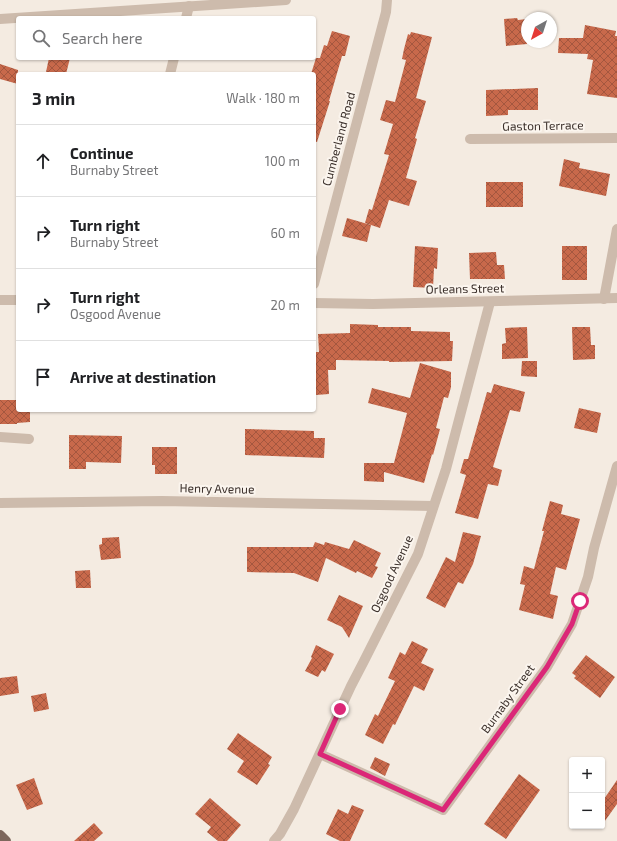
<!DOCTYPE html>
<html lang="en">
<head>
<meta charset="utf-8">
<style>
	body { margin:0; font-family:"Exo 2",sans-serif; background:#f2f2f2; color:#202124 }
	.controls { position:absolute; right:12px; bottom:12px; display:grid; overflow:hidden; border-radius:4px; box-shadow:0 1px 3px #0004 }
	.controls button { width:36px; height:36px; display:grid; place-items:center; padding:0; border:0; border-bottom:1px solid #e0e0e0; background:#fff; color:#202124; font:20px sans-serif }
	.compass { position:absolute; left:521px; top:12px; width:36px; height:36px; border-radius:50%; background:#fff; box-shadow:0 1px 3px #0004; rotate:219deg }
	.stop { position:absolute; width:12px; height:12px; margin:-9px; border:3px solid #db2777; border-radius:50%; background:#fff }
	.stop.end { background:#db2777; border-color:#fff; box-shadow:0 1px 4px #0008 }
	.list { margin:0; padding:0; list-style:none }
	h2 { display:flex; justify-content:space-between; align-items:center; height:52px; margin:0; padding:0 16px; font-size:17px }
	h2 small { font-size:13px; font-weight:400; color:#757577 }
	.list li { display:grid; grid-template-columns:26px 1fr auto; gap:12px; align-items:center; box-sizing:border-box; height:72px; padding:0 16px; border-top:1px solid #e0e0e0 }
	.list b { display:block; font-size:15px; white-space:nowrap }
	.list p { margin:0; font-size:13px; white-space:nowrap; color:#757577 }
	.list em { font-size:13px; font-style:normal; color:#757577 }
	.icon { flex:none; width:22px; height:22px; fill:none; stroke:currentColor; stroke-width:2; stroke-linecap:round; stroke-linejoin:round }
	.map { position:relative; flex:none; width:617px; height:841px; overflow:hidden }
	.search { position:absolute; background:#fff; box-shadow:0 1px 3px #0004; left:16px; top:16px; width:300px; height:44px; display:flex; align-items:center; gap:10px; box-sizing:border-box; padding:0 14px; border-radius:4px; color:#757577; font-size:15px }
	.panel { position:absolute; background:#fff; box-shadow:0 1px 3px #0004; left:16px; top:72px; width:300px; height:340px; border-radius:4px }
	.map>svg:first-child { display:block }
</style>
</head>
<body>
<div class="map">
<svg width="617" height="841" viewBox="0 0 617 841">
	<defs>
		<pattern id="building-cross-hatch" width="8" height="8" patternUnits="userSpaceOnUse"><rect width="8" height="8" fill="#c8694b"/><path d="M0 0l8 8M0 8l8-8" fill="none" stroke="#a4573f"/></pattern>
	</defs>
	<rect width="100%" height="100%" fill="#f4ebe1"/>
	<!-- building -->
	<g fill="url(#building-cross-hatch)">
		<path d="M517 18 518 20 527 19V44L506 46 504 19Z"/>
		<path d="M585 25 616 31 615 36H617V98L587 94 593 60 587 59 588 54 558 53 559 38H583Z"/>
		<path d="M332 31 350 36 345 56H342L329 101H330L317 142H314V74H311L316 58H320L324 45 327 46Z"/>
		<path d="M411 32 432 37 416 98 426 101 415 138 417 139 406 178 417 181 409 206 389 200 380 228 365 223 369 209 372 210 389 155 384 154 393 124 380 120 386 100 395 102 406 60 402 59 404 49 408 34 410 35Z"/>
		<path d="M49 58H70L66 74H52L46 72Z"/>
		<path d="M0 64 18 70V84L0 79Z"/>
		<path d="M538 88V110H508V115L486 116V90Z"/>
		<path d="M564 159 580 163 579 168 610 174 606 196 559 186Z"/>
		<rect x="486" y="182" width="37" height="25"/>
		<path d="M347 218 371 225 367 242 342 236Z"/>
		<path d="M415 246 438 248 437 269 434 268 433 288 413 287Z"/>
		<rect x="562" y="246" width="25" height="34"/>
		<path d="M496 252 497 265H504L505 279H470L469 253Z"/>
		<path d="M350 324 378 325V327H411V331L450 332V341H453L452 361 389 362V361L336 360V370H328L329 394 316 395 315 352H319L318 334 350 333Z"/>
		<path d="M527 327 528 358 502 359V344L506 343 505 328Z"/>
		<path d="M572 327H590L591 345H595V359L573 360Z"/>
		<path d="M522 361H537V377L521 376Z"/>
		<path d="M420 363 451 372V387L448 398 444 397 436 428 440 429 433 455 432 454 424 483 384 472V482L364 481V463H394L407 413 368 403 372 388 410 398Z"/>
		<path d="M494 384 525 392 520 412 510 410 493 467 502 470 498 486 488 484 478 519 455 513 466 475 460 473 464 459H468L487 392 491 393Z"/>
		<path d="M0 400H18V410H30V422L17 423V424H0Z"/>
		<path d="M579 408 601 413 597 433 574 428Z"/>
		<path d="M245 429 314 431V438H325L324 458 245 455Z"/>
		<path d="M69 435 122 436 121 463 86 462V469H69Z"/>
		<path d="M152 447H177V474H155V465H152Z"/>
		<path d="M550 501 563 505 561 514 580 519 566 570 556 567 550 594 558 596 553 619 519 610 525 585 520 584 524 566 534 569 544 531H542Z"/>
		<path d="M463 532 481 536 473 564 463 584 458 582 445 608 426 598 446 557 455 562Z"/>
		<path d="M119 537 121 558 101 560 99 545 102 544V538Z"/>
		<path d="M354 540 381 553 375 566 378 567 372 578 357 571 356 573 326 558 318 582 294 573 247 572V547H313L315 542 324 545 325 542 349 549Z"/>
		<path d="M90 570 91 588H76L75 571Z"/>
		<path d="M339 595 363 606 349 638 342 627 327 620Z"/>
		<path d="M412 641 428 649 421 663 434 669 424 691 414 686 395 725 393 724 383 744 365 735 375 714 378 716 395 681 388 678 400 652 405 655Z"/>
		<path d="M316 645 334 654 325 672 322 670 318 677 305 671 312 658 311 657Z"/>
		<path d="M586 655 615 677 600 698 574 678 576 676 572 673Z"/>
		<path d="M17 676 19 693 0 696V678Z"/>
		<path d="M46 693 49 709 34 712 31 696Z"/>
		<path d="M238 733 272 757 268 764 270 765 257 785 237 772 244 761 227 749Z"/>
		<path d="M375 757 390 764 385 776 370 768Z"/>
		<path d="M519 774 540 790 506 839 484 824Z"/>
		<path d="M34 778 43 804 27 810 16 785Z"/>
		<path d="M617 780V804L602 825V802Z"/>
		<path d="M210 798 241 825 227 841H218L207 832 211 827 195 814Z"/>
		<path d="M352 805 364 810 350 841H340L326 834 338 809 348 814Z"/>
		<path d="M94 823 103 833 94 841H74Z"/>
	</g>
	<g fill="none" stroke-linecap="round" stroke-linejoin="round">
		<!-- minor -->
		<g stroke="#cdbbac" stroke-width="10">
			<path d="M186 18 189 6"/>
			<path d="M0 19 286 0"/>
			<path d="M170 74 174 58"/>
			<path d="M470 139 617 138"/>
			<path d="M314 284 386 12 387 0"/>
			<path d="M604 299 617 229"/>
			<path d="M0 300H18"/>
			<path d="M314 303 373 304 617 298"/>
			<path d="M0 437 29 439"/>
			<path d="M0 503 162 501 433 506"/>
			<path d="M320 754 443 810 547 667 572 624 588 577 594 548 617 466"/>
			<path d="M274 841 280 834 294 809 351 686 364 661 418 554 446 469 490 302"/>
		</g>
		<!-- major -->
		<path stroke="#7d675c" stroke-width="10" d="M0 835 6 841"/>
	</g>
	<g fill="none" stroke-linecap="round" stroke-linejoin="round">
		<!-- route -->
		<path stroke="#db2777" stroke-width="5" d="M340 709 320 754 443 810 547 667 572 624 580 601"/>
	</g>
	<g text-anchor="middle" stroke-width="4" stroke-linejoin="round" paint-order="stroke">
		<!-- street labels -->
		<g font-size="12" fill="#3b302b" stroke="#fbf5ee">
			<text transform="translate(543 126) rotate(-1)" y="4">Gaston Terrace</text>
			<text transform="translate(339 139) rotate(-75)" y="4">Cumberland Road</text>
			<text transform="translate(465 289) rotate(-1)" y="4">Orleans Street</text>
			<text transform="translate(217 489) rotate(1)" y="4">Henry Avenue</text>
			<text transform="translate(392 574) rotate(-65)" y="4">Osgood Avenue</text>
			<text transform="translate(508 699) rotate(-54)" y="4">Burnaby Street</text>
		</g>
	</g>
</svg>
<div class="controls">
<button>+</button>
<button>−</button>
</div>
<svg class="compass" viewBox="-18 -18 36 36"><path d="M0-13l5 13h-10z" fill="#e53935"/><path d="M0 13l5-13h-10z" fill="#757577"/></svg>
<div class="stop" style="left:580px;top:601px"></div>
<div class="stop end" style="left:340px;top:709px"></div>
<div class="search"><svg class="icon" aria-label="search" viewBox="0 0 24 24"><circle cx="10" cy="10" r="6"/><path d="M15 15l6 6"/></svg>Search here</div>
<section class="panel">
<h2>3 min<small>Walk · 180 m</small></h2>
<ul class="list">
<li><svg class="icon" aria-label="ahead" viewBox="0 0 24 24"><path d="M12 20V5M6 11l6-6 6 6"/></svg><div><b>Continue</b><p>Burnaby Street</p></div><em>100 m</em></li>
<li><svg class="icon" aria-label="right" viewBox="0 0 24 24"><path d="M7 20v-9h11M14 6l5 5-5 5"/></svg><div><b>Turn right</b><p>Burnaby Street</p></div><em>60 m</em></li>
<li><svg class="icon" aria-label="right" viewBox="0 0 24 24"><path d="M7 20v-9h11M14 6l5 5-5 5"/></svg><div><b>Turn right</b><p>Osgood Avenue</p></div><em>20 m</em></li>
<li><svg class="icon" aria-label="arrive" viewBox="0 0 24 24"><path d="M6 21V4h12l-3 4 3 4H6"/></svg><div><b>Arrive at destination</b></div></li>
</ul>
</section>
</div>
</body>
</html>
